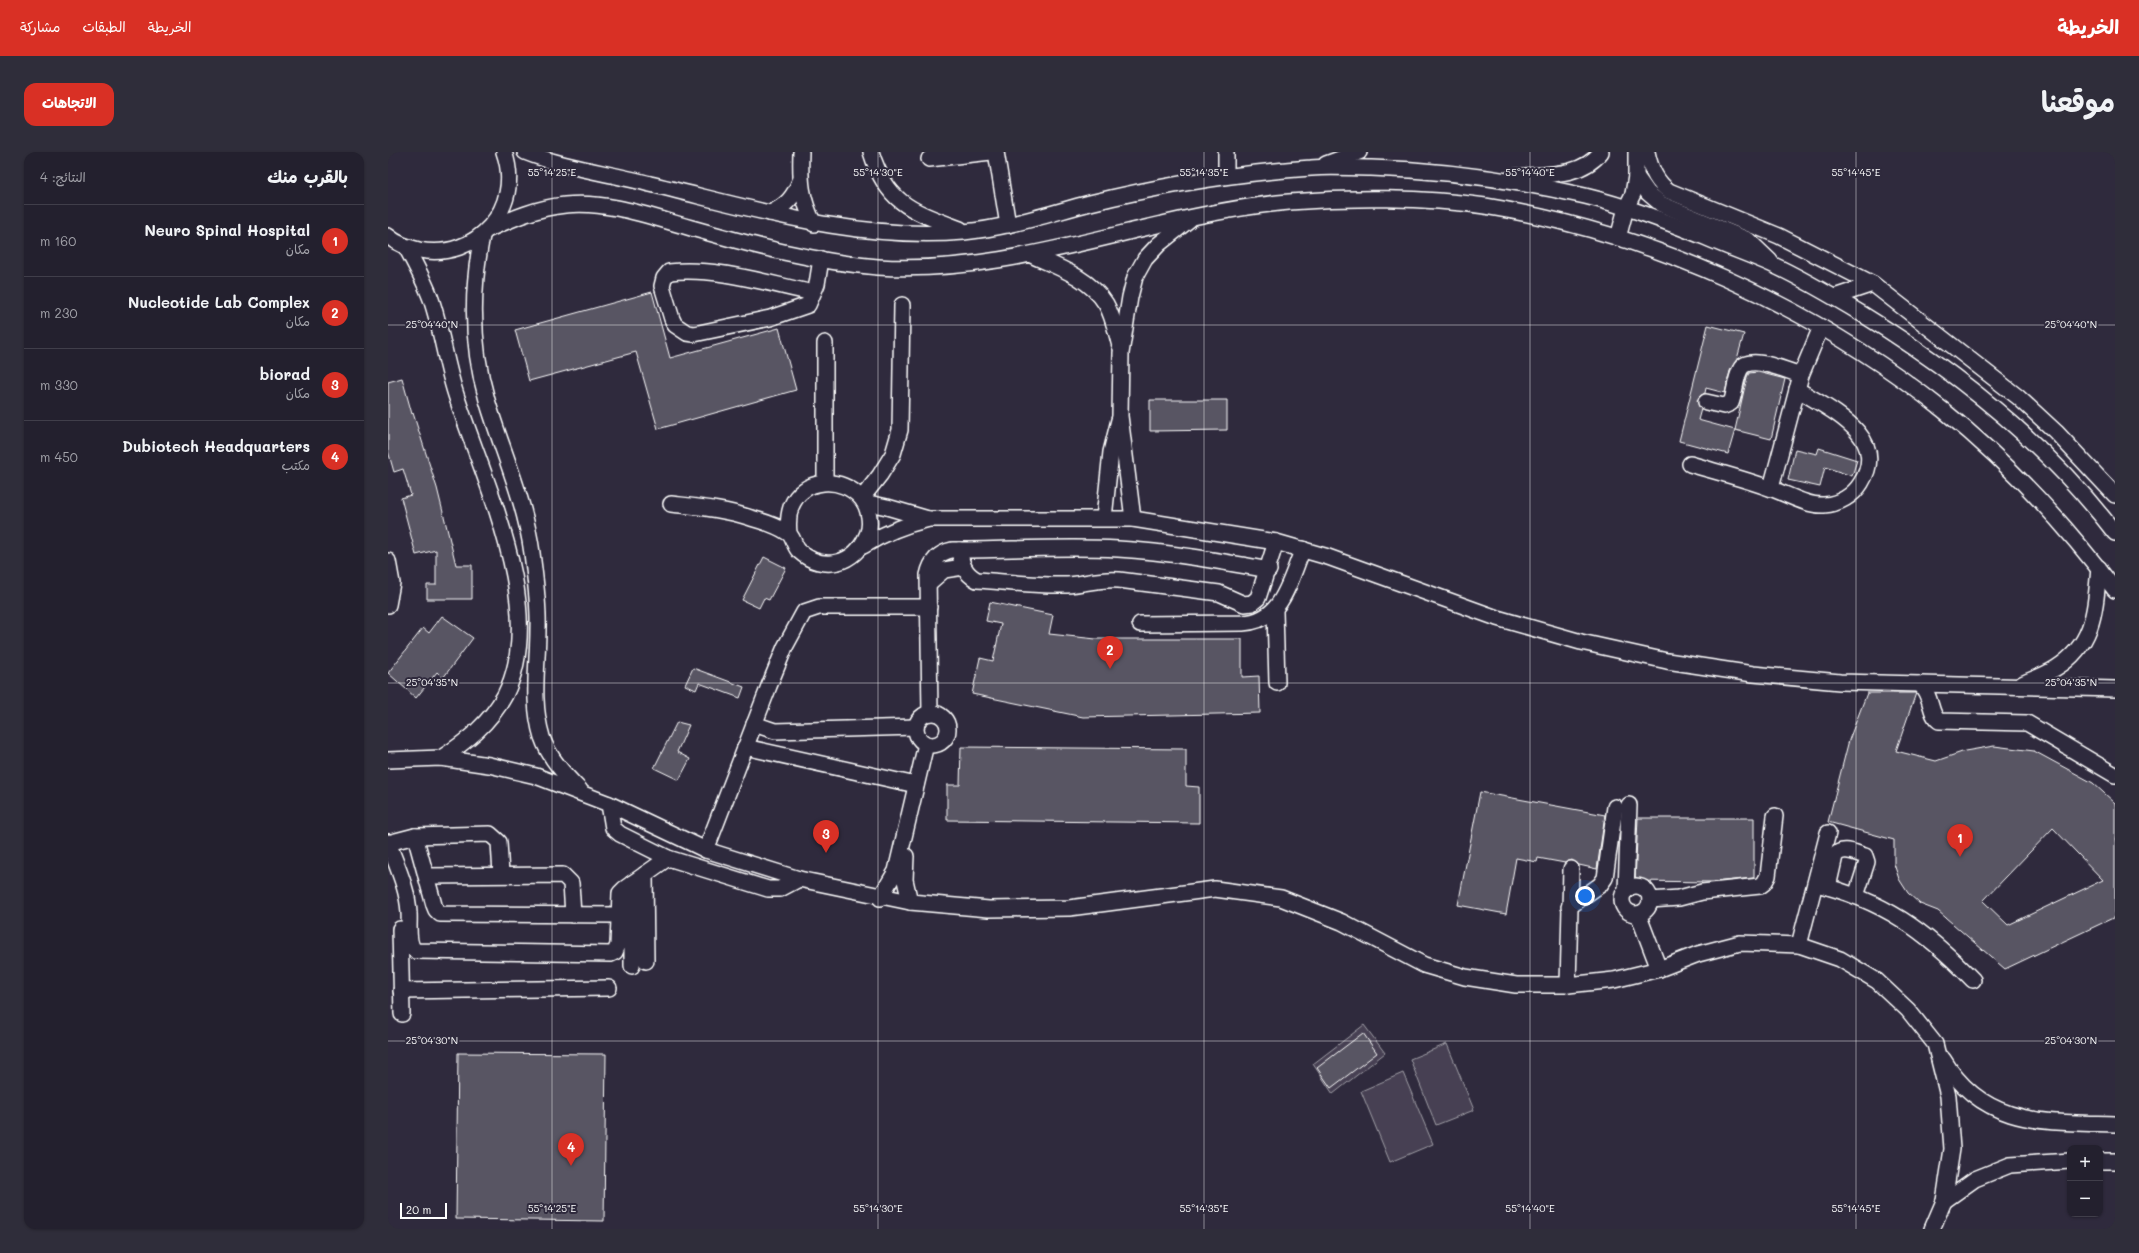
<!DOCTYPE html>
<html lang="ar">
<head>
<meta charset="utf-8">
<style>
	body { margin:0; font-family:Mali,"Playpen Sans Arabic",sans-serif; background:#2f2d3a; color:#f1f3f6; direction:rtl }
	.controls { position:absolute; right:12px; bottom:12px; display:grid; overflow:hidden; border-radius:8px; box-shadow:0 1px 3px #0004 }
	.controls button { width:36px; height:36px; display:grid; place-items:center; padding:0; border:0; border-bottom:1px solid #403e4a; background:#23202e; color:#f1f3f6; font:20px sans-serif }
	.scale { position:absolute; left:12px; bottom:10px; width:47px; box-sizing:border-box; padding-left:4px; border:2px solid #fff; border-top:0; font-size:11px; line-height:14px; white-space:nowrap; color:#fff; -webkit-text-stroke:3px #2f2a3d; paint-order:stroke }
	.you { position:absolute; left:1197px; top:744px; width:14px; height:14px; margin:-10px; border:3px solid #fff; border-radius:50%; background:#1a73e8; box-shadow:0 0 0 6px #1a73e833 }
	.badge { display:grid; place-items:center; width:26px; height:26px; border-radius:50%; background:#d93025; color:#fff; font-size:13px; font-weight:700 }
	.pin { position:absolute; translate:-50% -33px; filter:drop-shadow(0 1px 2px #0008) }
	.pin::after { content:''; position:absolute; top:21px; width:14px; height:12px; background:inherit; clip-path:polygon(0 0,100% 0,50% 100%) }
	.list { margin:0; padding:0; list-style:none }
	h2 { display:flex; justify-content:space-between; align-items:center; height:52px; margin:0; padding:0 16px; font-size:17px }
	h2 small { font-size:13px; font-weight:400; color:#a3a3aa }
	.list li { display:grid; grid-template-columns:26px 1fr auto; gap:12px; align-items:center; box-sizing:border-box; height:72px; padding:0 16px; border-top:1px solid #403e4a }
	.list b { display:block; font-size:15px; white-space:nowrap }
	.list p { margin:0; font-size:13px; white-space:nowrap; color:#a3a3aa }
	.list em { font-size:13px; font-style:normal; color:#a3a3aa }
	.map { position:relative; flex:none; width:1727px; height:1077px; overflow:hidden; direction:ltr; border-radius:12px }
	header { display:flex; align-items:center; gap:24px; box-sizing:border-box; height:56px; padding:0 20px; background:#d93025; color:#fff }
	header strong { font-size:19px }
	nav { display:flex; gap:22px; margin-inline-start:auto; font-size:14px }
	.intro { display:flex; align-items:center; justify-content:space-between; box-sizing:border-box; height:96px; padding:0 24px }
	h1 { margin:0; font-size:28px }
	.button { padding:10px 18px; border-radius:12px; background:#d93025; color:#fff; font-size:14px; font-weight:700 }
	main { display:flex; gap:24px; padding:0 24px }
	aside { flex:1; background:#23202e; border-radius:12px; box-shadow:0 1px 3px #0004 }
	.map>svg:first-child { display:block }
</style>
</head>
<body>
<header>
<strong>الخريطة</strong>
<nav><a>الخريطة</a><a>الطبقات</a><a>مشاركة</a></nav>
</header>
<div class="intro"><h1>موقعنا</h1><a class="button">الاتجاهات</a></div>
<main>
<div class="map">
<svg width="1727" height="1077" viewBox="0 0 1727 1077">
	<rect width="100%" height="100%" fill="#2f2a3d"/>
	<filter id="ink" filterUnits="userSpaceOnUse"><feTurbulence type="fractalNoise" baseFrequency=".025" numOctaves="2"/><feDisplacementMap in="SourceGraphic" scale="8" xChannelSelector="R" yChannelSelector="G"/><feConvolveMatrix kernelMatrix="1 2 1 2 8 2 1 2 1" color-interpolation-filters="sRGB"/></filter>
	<g filter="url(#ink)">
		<!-- green -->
		<g fill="#464152" stroke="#a2a0a8">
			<path d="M976 873 997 901 945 942 925 912Z"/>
			<path d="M1059 892 1086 958 1048 973 1022 907Z"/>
			<path d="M1015 921 1045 992 1002 1010 973 939Z"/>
		</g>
		<!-- building -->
		<g fill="#595564" stroke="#fff" fill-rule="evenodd">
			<path d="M264 140 282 206 391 176 408 238 270 277 248 200 141 229 127 178Z"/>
			<path d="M1320 173 1356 182 1349 207 1342 219 1337 241 1318 236 1317 241 1312 244 1309 248 1313 257 1310 268 1347 278 1340 302 1291 289Z"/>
			<path d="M1370 220 1397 227 1383 287 1347 278 1359 225 1361 221Z"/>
			<path d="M14 226 24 262 25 261 49 336 68 413H84V447H39V433H48V398L28 403 13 346 23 343 15 317 6 320 0 299V230Z"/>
			<path d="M762 248H839V278L762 279Z"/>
			<path d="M1431 296 1469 308 1464 324 1437 315 1432 335 1400 328 1407 297 1429 302Z"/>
			<path d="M376 405 398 416 381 448 376 446 371 456 354 448Z"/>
			<path d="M602 450 665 463 661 482 708 487H854V525L871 524 872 561 695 565 584 542 592 506 605 509 613 472 598 469Z"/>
			<path d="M54 464 85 486 55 526 49 520 28 546 0 521 35 476 41 481Z"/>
			<path d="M305 516 356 535 352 546 311 531 308 538 297 533Z"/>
			<path d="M1479 541H1528L1508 599 1548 609 1577 599 1606 594 1646 599 1705 631 1727 651V765L1617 817 1550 759 1532 752 1520 741 1511 727 1506 712V688L1440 670 1461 588ZM1665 676 1715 728 1620 773 1595 749Z"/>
			<path d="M289 570 301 573 289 600 302 607 291 628 266 616Z"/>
			<path d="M573 595 798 597V634L811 635V671L559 668V633H572Z"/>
			<path d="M1092 640 1217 663 1209 717 1191 713 1184 708 1177 711 1150 706 1149 710 1128 706 1118 762 1070 753Z"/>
			<path d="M1250 666H1366V726L1325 730 1247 729Z"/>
			<path d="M975 881 989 901 943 936 929 916Z"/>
			<path d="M70 901 218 902 216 1069 68 1067Z"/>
		</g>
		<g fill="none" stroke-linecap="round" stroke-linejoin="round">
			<defs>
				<g id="minor">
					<path d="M137 0C177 16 221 21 262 32 367 57 467 89 576 80 619 76 660 62 702 51 775 33 848 21 923 16 943 14 963 16 983 16 1055 18 1127 28 1197 44 1239 54 1279 70 1319 86 1340 95 1362 103 1383 112 1414 126 1444 144 1474 162 1569 220 1659 292 1727 381"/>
					<path d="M413 0C412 29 413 46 426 72"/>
					<path d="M483 0C499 52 524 59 572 77"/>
					<path d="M608 0 620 73"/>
					<path d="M838 0V24"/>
					<path d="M1259 0C1262 15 1268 30 1281 39L1391 84 1485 132 1630 245 1668 280 1727 343"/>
					<path d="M541 7 603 0"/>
					<path d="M938 12 971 0"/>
					<path d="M1248 24 1260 41 1273 52 1360 88 1382 109"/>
					<path d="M1125 25C1156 22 1193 26 1213 0"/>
					<path d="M382 61C398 54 406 45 412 29"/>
					<path d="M101 77C126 66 149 56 177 53 220 48 266 66 307 77 367 94 428 110 490 115 631 124 763 62 901 50 963 45 1036 45 1097 54 1263 81 1424 154 1555 258 1620 310 1677 372 1727 438"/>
					<path d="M0 84C9 92 19 95 31 98 88 109 136 56 116 0"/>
					<path d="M94 84C83 139 83 193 99 248 114 299 137 348 144 401 147 426 151 451 150 477 150 513 143 549 154 585 161 606 177 623 192 638"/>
					<path d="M1230 86 1238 56 1245 42 1248 24V0"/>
					<path d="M18 95C27 112 36 128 43 147 54 179 58 214 69 246 96 330 160 458 117 543 102 571 78 590 53 606"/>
					<path d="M643 103C670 115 702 126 718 152 725 164 728 180 732 194"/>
					<path d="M425 141C378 131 329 115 281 120L276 126 274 134 284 167 287 173 299 181 306 182 382 166 420 153 429 132 433 107"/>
					<path d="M1446 145 1485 132"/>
					<path d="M1318 250 1336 254 1343 251C1347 241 1347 228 1352 218 1360 201 1399 219 1413 223"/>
					<path d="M1302 312C1329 320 1357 327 1384 337 1399 342 1419 354 1436 353 1451 352 1465 344 1473 331 1502 284 1442 258 1409 237"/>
					<path d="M437 330V191"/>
					<path d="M1383 336 1413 223 1433 175"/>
					<path d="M474 346 492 323 505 302 512 278 514 153"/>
					<path d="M476 350 499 355 540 367"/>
					<path d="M283 352C310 355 337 357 363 366 374 369 390 374 400 381 405 384 406 394 411 399 435 421 467 412 479 383 484 373 481 355 473 346 454 324 415 325 403 355 400 364 400 372 401 381"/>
					<path d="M716 366 723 300 731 268"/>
					<path d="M745 367 732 264 733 201 742 145 747 125 757 107 771 92 801 68"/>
					<path d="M475 394C496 381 516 373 541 367H745L888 390 940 405 1109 466 1193 490 1279 509 1365 522 1452 530 1727 537"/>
					<path d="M571 398C574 412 576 421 589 428 619 430 649 434 679 433 697 432 712 426 731 428L831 441 856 452 864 451 870 446 888 390"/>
					<path d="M0 409 4 431 0 453"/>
					<path d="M541 431 556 418 575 415"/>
					<path d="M887 459 889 531"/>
					<path d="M752 472 855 471C895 469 901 429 915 397"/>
					<path d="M1532 532C1545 545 1541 562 1551 569L1639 571 1727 623"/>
					<path d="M1634 532C1645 527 1657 523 1668 516 1707 492 1707 457 1711 416"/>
					<path d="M542 561 540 423C543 409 550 401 564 398 619 398 675 394 730 397 781 400 831 409 881 418"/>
					<circle cx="544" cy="577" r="16"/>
					<path d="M366 572 387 579 528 575"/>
					<path d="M357 595 528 633"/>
					<path d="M0 608 53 606 101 613 148 624 221 652 318 698 411 727 522 750 601 757 681 756 827 737 893 746 954 770 1036 813 1077 825 1128 833H1180L1226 828 1271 817 1310 802 1352 791 1411 793 1452 807 1489 829 1520 858 1547 892 1560 944 1564 997 1556 1049 1544 1077"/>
					<path d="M221 652 225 676 232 682 280 706 380 737H392L411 727"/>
					<path d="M27 684 46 753 48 758 52 762 231 763"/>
					<path d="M0 690C8 712 20 737 21 761 22 772 18 793 28 799L223 802 227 800 230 793 232 741 236 737 280 706"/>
					<path d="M0 691 27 684 102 682 111 690 113 722"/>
					<path d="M318 698 381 534 397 495 416 460 431 455H541"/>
					<path d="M518 704 517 728 522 750"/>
					<path d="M257 722 258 809"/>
					<path d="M38 724 175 723 183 731 185 763"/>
					<path d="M1428 732C1495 748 1538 779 1585 828"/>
					<circle cx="1248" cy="748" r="14"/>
					<path d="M1440 735 1447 704C1454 694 1467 701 1477 704L1479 710 1468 744"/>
					<path d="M1238 739 1241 653"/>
					<path d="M492 746 508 719 538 592"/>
					<path d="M1262 748 1291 746 1314 740 1372 734 1376 731 1380 724 1387 664"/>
					<path d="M1181 755 1212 733 1217 726 1227 655"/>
					<path d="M1250 762 1271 817"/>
					<path d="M12 777 14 862"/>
					<path d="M1411 793 1440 681"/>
					<path d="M244 814V731"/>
					<path d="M1180 833 1183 717"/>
					<path d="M13 839 221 836"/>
					<path d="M1555 907C1595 975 1658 970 1727 972"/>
					<path d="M1712 1009H1727"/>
					<path d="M1556 1049 1587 1027 1622 1013 1682 1009"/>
				</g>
			</defs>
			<!-- minor casing -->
			<use href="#minor" stroke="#fff" stroke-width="18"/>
			<!-- minor -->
			<use href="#minor" stroke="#2f2a3d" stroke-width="15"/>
		</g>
	</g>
	<!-- ticks -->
	<path fill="none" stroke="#fff" stroke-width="1" stroke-opacity="0.45" d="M164 0V1077M490 0V1077M816 0V1077M1142 0V1077M1468 0V1077M0 173H1727M0 531H1727M0 889H1727"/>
	<g font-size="10" text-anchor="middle" fill="#fff" stroke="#2f2a3d" stroke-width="4" stroke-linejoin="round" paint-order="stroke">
		<text x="164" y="24">55°14'25"E</text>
		<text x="490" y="24">55°14'30"E</text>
		<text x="816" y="24">55°14'35"E</text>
		<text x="1142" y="24">55°14'40"E</text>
		<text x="1468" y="24">55°14'45"E</text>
		<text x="44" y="176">25°04'40"N</text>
		<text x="1683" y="176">25°04'40"N</text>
		<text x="44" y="534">25°04'35"N</text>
		<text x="1683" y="534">25°04'35"N</text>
		<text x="44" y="892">25°04'30"N</text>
		<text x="1683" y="892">25°04'30"N</text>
		<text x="164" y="1060">55°14'25"E</text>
		<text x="490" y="1060">55°14'30"E</text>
		<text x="816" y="1060">55°14'35"E</text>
		<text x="1142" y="1060">55°14'40"E</text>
		<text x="1468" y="1060">55°14'45"E</text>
	</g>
</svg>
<div class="controls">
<button>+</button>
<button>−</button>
</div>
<div class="scale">20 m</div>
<div class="you"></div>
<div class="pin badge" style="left:1572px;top:705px">1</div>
<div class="pin badge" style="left:722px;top:517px">2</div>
<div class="pin badge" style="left:438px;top:701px">3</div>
<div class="pin badge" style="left:183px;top:1014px">4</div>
</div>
<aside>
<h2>بالقرب منك<small>النتائج: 4</small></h2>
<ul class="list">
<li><span class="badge">1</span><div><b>Neuro Spinal Hospital</b><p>مكان</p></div><em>160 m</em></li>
<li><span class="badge">2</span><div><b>Nucleotide Lab Complex</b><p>مكان</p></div><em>230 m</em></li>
<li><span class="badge">3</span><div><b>biorad</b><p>مكان</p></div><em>330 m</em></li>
<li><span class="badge">4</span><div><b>Dubiotech Headquarters</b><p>مكتب</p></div><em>450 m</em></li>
</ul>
</aside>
</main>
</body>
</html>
